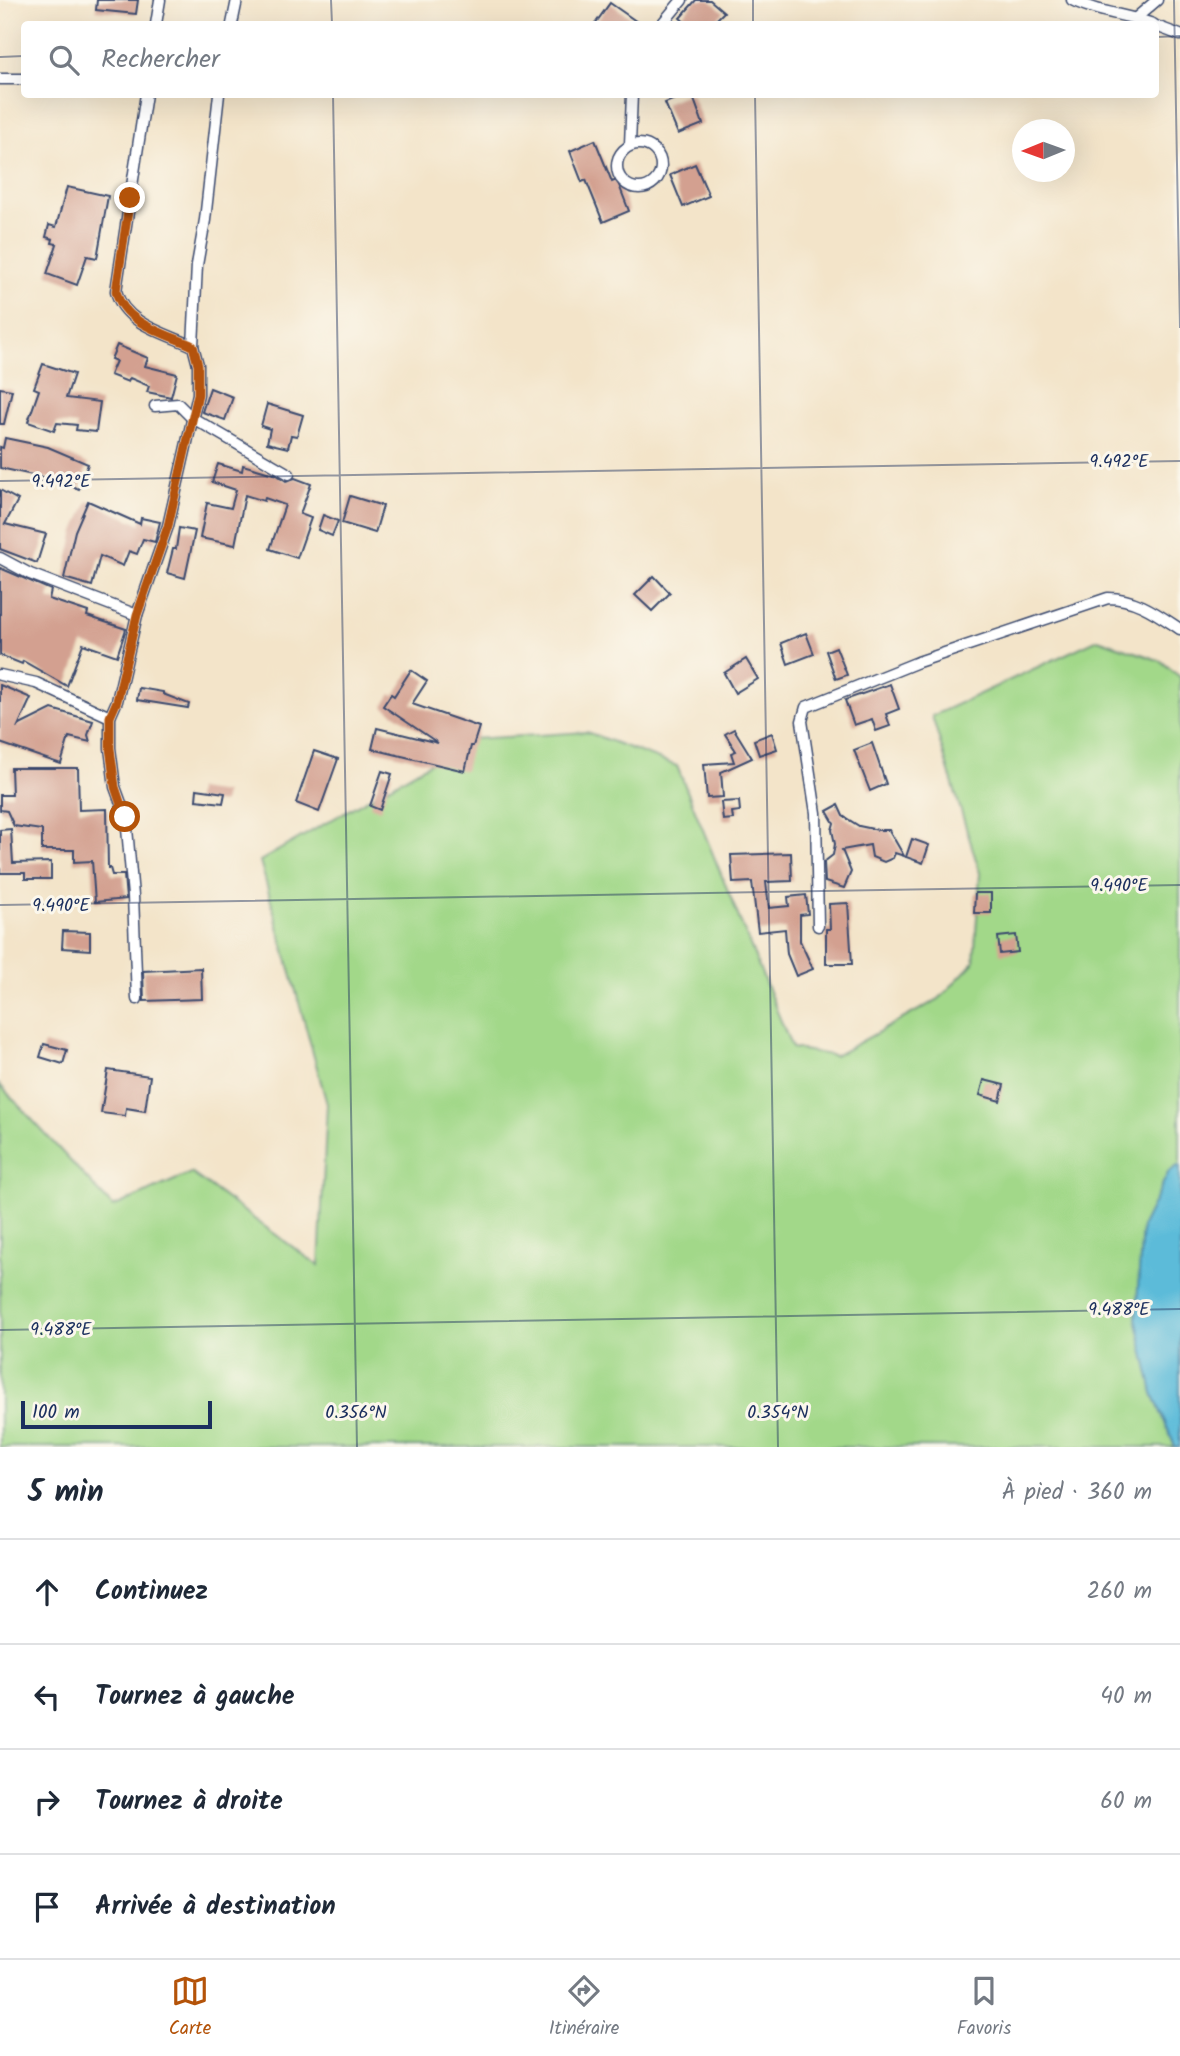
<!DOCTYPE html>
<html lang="fr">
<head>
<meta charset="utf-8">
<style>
	body { margin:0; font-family:Kalam,sans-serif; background:#f2f2f3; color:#1f2937 }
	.compass { position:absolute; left:1012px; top:119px; width:63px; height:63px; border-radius:50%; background:#fff; box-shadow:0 7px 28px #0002; rotate:269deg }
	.scale { position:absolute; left:21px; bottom:18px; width:191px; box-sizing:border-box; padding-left:7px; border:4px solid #1b2f5e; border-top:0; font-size:19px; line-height:24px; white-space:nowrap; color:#1b2f5e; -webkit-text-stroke:5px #fbf7ec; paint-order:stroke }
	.stop { position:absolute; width:21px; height:21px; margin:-16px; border:5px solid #b45309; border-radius:50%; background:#fff }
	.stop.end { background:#b45309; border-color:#fff; box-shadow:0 2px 7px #0008 }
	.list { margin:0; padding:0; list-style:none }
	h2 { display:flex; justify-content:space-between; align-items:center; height:91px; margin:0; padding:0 28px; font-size:30px }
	h2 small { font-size:23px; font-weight:400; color:#747a83 }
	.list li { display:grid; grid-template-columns:46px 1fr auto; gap:21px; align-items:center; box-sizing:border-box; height:105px; padding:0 28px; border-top:2px solid #e0e1e3 }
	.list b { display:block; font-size:26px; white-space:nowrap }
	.list em { font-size:23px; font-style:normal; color:#747a83 }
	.icon { flex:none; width:38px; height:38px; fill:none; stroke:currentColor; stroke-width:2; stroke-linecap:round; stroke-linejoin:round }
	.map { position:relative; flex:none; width:1180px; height:1447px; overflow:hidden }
	.search { position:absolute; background:#fff; box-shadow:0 7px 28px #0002; left:21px; right:21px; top:21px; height:77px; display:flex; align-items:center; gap:18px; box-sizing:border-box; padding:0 24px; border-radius:7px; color:#747a83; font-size:26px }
	.sheet { height:511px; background:#fff }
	nav { display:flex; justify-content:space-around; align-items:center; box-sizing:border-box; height:98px; border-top:2px solid #e0e1e3; background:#fff; font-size:19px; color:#747a83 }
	nav a { display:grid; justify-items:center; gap:4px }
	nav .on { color:#b45309 }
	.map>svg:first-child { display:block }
</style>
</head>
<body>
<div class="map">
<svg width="1180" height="1447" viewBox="0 0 1180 1447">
	<rect width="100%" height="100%" fill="#fbf7ec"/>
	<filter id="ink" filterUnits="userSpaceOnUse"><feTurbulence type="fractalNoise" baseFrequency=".0143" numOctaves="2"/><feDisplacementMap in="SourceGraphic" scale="14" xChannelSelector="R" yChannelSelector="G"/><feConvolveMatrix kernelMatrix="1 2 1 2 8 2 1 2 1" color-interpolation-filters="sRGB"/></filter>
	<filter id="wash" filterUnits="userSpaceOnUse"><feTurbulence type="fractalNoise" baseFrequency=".00686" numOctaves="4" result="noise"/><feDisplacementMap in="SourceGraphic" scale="28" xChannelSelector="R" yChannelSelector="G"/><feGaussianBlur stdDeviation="1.57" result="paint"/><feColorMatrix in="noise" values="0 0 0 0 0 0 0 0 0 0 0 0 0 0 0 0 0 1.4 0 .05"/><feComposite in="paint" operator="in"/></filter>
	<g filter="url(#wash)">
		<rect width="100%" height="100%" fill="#f3e4c9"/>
		<!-- green -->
		<path fill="#a2d889" stroke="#5e8474" stroke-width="2" d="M1098 639 1161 661 1180 677V1165L1169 1171 1153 1393 1175 1447H0V1085L113 1207 191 1173 319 1266 327 1104 260 861 472 739 587 732 677 766 792 1048 835 1056 939 999 974 962 980 873 932 716Z"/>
		<!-- water -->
		<path fill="#5bbbd9" stroke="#3b759c" stroke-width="2" d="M1180 1165V1447H1175L1153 1393 1136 1318 1142 1226 1169 1171Z"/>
		<g id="blocks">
			<!-- building -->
			<g fill="#d3a090">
				<path d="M97 0H138L136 14 96 10Z"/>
				<path d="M696 0H710L724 12 712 24H687L680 18Z"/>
				<path d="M610 3 640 24H595Z"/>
				<path d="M687 94H692L703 124 678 134 665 103Z"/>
				<path d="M595 140 612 182 617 180 629 211 603 222 586 180 582 182 570 151Z"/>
				<path d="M695 164 709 196 683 207 670 175Z"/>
				<path d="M67 187 108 196 97 258 87 256 77 285 47 274 57 244 52 243 53 239 46 237 49 225 56 227Z"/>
				<path d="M117 345 148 358 145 366 177 374 171 397 147 392 149 386 130 378 128 382 110 375 116 361 111 359Z"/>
				<path d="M43 364 74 374 66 398 100 402 96 432 76 430 77 425 57 423 54 431 28 422 39 390 34 388Z"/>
				<path d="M0 388 12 390 4 424H0Z"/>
				<path d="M210 388 233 397 225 420 202 412Z"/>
				<path d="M267 404 303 415 297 436 291 435 288 448 267 443 270 429 261 426Z"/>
				<path d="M5 438 48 447 88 464 79 489 51 479 0 468V447L3 448Z"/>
				<path d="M218 464 242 471 243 465 277 475 286 481 295 478 311 484 300 514 311 518 297 558 270 549 285 505 265 498 264 501 245 495 235 545 200 538 207 503 231 508 236 490 212 482Z"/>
				<path d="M0 490 18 500 5 524 46 534 37 563 0 549Z"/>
				<path d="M350 496 383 506 375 533 342 523Z"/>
				<path d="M88 501 140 524 141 518 160 522 155 542 143 539 137 554 129 551 123 566 100 556 92 586 64 578 75 531Z"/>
				<path d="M323 515 338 521 332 536 318 530Z"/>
				<path d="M179 528 195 531 185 578 167 573 173 549H176Z"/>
				<path d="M0 568 51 590 49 599 88 612 87 616 126 629 117 656 83 644 67 686 23 661 22 664 0 655Z"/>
				<path d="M654 576 670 593 652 611 635 595Z"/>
				<path d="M806 633 814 654 788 664 781 643Z"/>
				<path d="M836 647 847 675 836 679 826 651Z"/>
				<path d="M746 659 758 679 735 693 724 673Z"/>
				<path d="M411 670 427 681 412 704 479 727 473 746H471L465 771 372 749 377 728 438 743 383 706 391 694 394 696Z"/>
				<path d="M890 684 899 709 886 714 890 726 876 731 872 719 854 725 845 700Z"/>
				<path d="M0 685 31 698 18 726 52 709 93 721 88 735 90 742 69 737 61 764 0 743Z"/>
				<path d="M139 688 163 692V694L189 704 188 708 137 700Z"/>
				<path d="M734 729 752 758 721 772 723 797 707 798 704 764 734 762 731 753 736 751 725 734Z"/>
				<path d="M772 733 777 749 759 755 754 740Z"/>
				<path d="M872 743 886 784 870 791 854 750Z"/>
				<path d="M314 751 338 759 319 812 296 803Z"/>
				<path d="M11 768H78L79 810 107 809 108 868H110L112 875H124L126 899 95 902 92 861 74 862V850H42V830L14 826 7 811 0 810V795H12Z"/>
				<path d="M382 771 392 774 380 810 370 806Z"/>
				<path d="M197 789 225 793 223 803 196 800Z"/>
				<path d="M739 801 740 811 732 812 733 819 723 820 721 802Z"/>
				<path d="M838 805 843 816 859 826 878 830H889L904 856 895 853 893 858 884 862 872 857 870 845 842 850 851 872 844 888 825 882 824 862 833 855 835 844 832 830 834 823 827 811Z"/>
				<path d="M11 829 13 863 51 862V879H25V873H0V830Z"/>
				<path d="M912 839 929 845 923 863 906 857Z"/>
				<path d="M791 853 792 881 766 882 769 908 789 906 788 897 806 895 808 914 800 915V941L813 969 796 976 787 954 785 929 758 932 752 882 733 883 731 855Z"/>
				<path d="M975 893H991V913H974Z"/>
				<path d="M848 903 852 964H826V929H830L829 904Z"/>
				<path d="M63 931 90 932V950L62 948Z"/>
				<path d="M1016 935 1018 952 1000 954 998 937Z"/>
				<path d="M201 968 202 999 144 1001 143 971Z"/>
				<path d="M44 1044 67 1050 63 1064 40 1057Z"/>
				<path d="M108 1070 150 1076 145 1111 126 1108 125 1116 101 1113Z"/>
				<path d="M984 1080 1004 1085 1000 1101 980 1095Z"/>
			</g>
		</g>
	</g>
	<g filter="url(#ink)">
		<use href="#blocks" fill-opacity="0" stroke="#3b4a6e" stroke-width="2"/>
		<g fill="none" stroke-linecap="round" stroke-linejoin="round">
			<defs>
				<g id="street">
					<path d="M1072 0C1098 13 1126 14 1153 24"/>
					<path d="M1136 18 1157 0"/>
					<path d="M156 24 160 0"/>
					<path d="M232 24 237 0"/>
					<path d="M662 24 682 0"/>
					<path d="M1156 26 1180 35"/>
					<path d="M0 79H24"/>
					<circle cx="639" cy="166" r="22"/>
					<path d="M630 145 632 94"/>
					<path d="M193 346 197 265 205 220 219 94"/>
					<path d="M155 406 178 404 191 417 289 474"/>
					<path d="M0 558 30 574 137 615"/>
					<path d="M0 675 36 683 110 717"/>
					<path d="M818 926 816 813 802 721 806 707 918 662 1108 598C1136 598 1157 614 1180 629"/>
					<path d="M137 999 133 896 126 817 115 787 110 748V717L117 701 137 615 168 526 198 394V365L193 346C165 333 124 324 116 291L146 94"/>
				</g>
			</defs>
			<!-- street casing -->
			<use href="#street" stroke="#3b4a6e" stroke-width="13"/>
			<!-- street -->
			<use href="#street" stroke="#fff" stroke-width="10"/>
		</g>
	</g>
	<g fill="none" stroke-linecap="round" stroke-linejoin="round" filter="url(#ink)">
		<!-- route -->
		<path stroke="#b45309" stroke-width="9" d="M125 817 115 787 110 748V717L117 701 137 615 168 526 198 394V365L193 346C165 333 124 324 116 291L130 198"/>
	</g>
	<!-- ticks -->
	<path fill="none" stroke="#1b2f5e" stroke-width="2" stroke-opacity="0.45" d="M331 0 332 24M753 0V24M1174 0 1180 328M1156 37 1180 36M0 57 24 56M333 94 357 1447M755 94 778 1447M0 481 1180 461M0 905 1180 885M0 1330 1180 1309"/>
	<g font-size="18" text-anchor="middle" fill="#1b2f5e" stroke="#fbf7ec" stroke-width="6" stroke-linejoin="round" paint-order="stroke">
		<text x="1119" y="467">9.492°E</text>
		<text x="61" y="487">9.492°E</text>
		<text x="1119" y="891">9.490°E</text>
		<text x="61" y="911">9.490°E</text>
		<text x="1119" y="1315">9.488°E</text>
		<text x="61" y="1335">9.488°E</text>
		<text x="356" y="1418">0.356°N</text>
		<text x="778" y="1418">0.354°N</text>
	</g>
</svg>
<svg class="compass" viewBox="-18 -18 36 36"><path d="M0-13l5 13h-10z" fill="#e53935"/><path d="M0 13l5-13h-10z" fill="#747a83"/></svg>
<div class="scale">100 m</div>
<div class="stop" style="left:125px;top:817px"></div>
<div class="stop end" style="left:130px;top:198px"></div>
<div class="search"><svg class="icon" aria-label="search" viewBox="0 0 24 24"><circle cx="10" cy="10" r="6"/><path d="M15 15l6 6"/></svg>Rechercher</div>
</div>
<section class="sheet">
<h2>5 min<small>À pied · 360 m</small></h2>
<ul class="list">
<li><svg class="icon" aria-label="ahead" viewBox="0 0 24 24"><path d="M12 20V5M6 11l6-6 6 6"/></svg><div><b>Continuez</b></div><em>260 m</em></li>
<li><svg class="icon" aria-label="left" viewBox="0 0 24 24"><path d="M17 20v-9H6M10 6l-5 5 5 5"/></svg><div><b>Tournez à gauche</b></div><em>40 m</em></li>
<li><svg class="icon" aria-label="right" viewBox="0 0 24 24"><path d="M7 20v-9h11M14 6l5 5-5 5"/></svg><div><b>Tournez à droite</b></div><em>60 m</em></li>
<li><svg class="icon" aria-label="arrive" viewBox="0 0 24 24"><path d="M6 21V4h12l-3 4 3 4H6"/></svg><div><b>Arrivée à destination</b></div></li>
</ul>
</section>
<nav>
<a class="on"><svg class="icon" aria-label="map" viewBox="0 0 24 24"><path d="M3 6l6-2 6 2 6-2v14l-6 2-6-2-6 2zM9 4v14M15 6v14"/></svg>Carte</a>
<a><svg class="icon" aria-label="directions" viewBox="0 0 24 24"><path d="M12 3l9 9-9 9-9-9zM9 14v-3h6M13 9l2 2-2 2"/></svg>Itinéraire</a>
<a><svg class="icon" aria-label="saved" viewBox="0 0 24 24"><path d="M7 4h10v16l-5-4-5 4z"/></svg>Favoris</a>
</nav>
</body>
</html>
